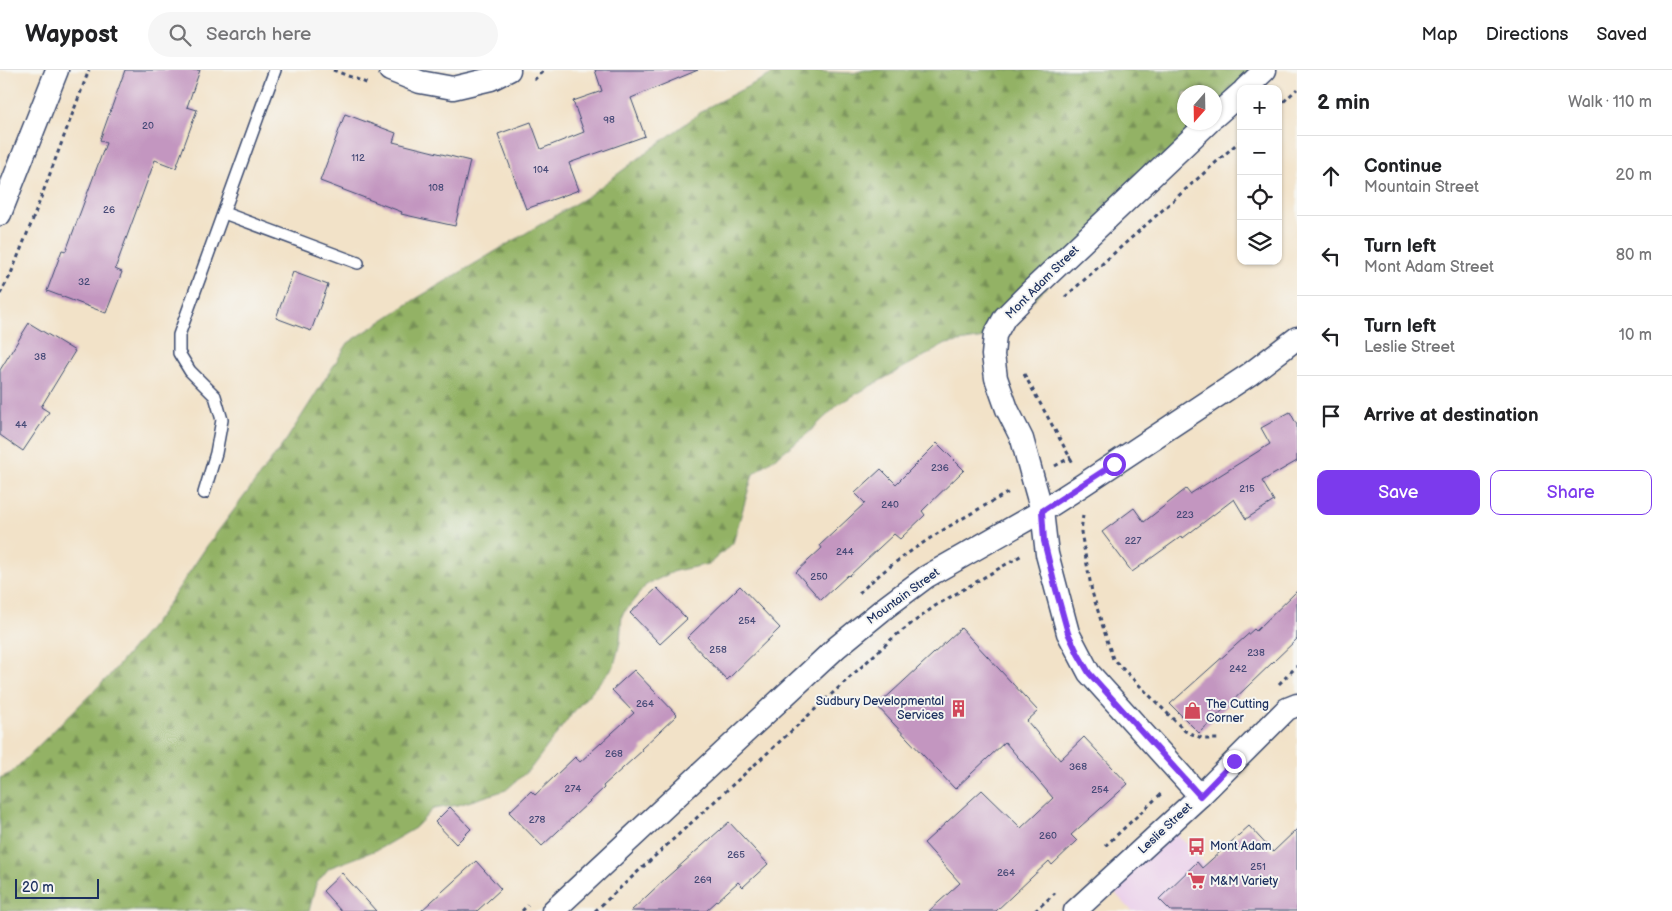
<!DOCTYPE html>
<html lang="en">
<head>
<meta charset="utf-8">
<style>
	body { margin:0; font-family:"Balsamiq Sans",sans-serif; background:#f6f6f6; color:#202124 }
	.controls { position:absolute; right:15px; top:15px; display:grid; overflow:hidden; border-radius:10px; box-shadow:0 1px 4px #0004 }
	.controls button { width:45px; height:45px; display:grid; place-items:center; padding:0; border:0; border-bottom:1px solid #e0e0e0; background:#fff; color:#202124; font:25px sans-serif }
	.compass { position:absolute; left:1177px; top:15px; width:45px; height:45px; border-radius:50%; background:#fff; box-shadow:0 1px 4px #0004; rotate:200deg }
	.scale { position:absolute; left:15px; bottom:12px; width:84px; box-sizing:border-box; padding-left:5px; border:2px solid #1b2f5e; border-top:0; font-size:14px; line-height:18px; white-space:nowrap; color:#1b2f5e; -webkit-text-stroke:4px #f6f6f2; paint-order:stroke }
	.stop { position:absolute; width:15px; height:15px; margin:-11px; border:4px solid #7c3aed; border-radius:50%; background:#fff }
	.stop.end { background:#7c3aed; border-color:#fff; box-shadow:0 1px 5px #0008 }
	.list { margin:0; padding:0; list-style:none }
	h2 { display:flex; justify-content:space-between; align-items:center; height:65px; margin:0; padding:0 20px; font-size:21px }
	h2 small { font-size:16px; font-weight:400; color:#757577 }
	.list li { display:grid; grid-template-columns:32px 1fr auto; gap:15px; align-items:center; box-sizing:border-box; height:80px; padding:0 20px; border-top:1px solid #e0e0e0 }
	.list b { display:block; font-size:19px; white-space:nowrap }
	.list p { margin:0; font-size:16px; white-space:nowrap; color:#757577 }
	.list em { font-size:16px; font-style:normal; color:#757577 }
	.actions { display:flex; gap:10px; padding:15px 20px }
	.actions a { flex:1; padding:11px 0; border:1px solid #7c3aed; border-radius:10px; text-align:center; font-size:18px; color:#7c3aed }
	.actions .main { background:#7c3aed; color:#fff }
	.icon { flex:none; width:28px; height:28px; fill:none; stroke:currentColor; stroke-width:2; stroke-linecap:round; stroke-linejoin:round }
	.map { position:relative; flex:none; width:1297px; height:841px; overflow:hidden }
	header { display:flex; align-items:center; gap:30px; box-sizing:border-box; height:70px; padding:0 25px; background:#fff; border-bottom:1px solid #e0e0e0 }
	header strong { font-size:24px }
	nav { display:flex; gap:28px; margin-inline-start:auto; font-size:18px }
	.search { width:350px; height:45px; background:#f6f6f6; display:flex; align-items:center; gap:12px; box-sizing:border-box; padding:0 18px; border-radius:28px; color:#757577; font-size:19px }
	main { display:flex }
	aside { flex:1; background:#fff }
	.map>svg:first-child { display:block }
</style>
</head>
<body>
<header>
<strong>Waypost</strong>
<div class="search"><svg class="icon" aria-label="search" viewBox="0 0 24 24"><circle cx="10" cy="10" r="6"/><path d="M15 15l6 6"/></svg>Search here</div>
<nav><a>Map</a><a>Directions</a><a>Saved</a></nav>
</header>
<main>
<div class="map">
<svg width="1297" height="841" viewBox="0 0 1297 841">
	<defs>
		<pattern id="forest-firs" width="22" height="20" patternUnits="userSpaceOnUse" patternTransform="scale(1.25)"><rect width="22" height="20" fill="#93b265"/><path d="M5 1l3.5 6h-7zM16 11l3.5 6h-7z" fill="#779156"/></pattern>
	</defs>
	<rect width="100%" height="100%" fill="#f6f6f2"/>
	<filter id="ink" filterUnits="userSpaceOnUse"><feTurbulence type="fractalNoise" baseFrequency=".02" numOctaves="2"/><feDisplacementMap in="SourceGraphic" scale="10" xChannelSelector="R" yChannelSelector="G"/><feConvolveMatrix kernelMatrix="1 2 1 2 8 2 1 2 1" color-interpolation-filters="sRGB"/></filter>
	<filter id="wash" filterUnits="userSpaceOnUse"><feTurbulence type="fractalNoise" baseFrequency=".0096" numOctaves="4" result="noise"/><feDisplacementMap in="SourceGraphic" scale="20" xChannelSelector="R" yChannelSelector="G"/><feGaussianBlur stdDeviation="1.12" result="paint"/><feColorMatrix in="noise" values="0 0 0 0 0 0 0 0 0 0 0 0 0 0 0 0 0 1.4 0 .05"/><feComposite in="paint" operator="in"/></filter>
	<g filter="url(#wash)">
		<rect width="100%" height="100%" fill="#f2e2c8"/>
		<!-- built -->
		<path fill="#ebd1eb" d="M1170 756 1248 841H1132L1107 815Z"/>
		<!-- forest -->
		<path fill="url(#forest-firs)" stroke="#577062" d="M780 0 853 3 865 0H1267L1215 50 1214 22H1184V52L1212 53 997 266 946 274 840 333 806 365 753 404 733 473 709 494 675 501 646 515 622 545 620 572 614 596 570 646 531 698 506 720 458 735 433 739 415 758 379 779 329 798 316 814 309 841H0V708L11 703 109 606 160 546 207 476 287 369 348 273 414 230 588 126 708 37Z"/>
		<g id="blocks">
			<!-- building -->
			<g fill="#c396c0">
				<path d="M125 0H200L187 37 197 40 176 98 155 90 115 199 122 202 106 243 47 221 62 180 66 181 106 73 100 70Z"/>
				<path d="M595 0H698L631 28 645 66 569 93 579 120 526 139 498 64 531 52 541 79 584 62 573 31 602 21Z"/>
				<path d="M345 44 396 63 393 72 470 91 455 156 401 144 402 142 320 111Z"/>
				<path d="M293 202 328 215 311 261 276 248Z"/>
				<path d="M29 253 75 281 41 337 49 342 23 381 0 365V300Z"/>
				<path d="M1290 342 1297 355V391L1262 411 1274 431 1246 449 1234 429 1183 468 1182 466 1132 502 1102 462 1134 438 1144 452 1186 419 1190 424 1270 374 1261 358Z"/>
				<path d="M937 373 964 400 922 441 925 445 900 469 894 464 849 506 848 505 821 530 796 502 822 478 820 475 865 433 855 423 881 399 896 414Z"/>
				<path d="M740 516 780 558 727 610 687 568Z"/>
				<path d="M657 518 687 549 660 574 630 543Z"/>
				<path d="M1297 521V569L1199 663 1170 634 1254 559 1256 561Z"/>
				<path d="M961 558 1038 641 1027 651 1060 690 1084 667 1128 714 1071 765 1077 771 1052 795 1049 791 996 841H929L960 813 924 773 982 720 1021 758 1053 728 1005 672 955 719 877 636Z"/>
				<path d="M634 600 677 645 641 679 643 680 603 716 604 718 542 776 509 742 531 721 535 725 575 687 580 692 634 643 612 620Z"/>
				<path d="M450 737 471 759 456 774 435 752Z"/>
				<path d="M729 752 768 794 743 817 738 812 706 841H631L666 808Z"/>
				<path d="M1249 756 1273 782 1297 759V841H1171L1159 829 1197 792 1202 798Z"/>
				<path d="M476 791 501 819 477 841H421Z"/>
				<path d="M342 803 376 841H341L323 821Z"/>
			</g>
		</g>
	</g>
	<g filter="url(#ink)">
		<use href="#blocks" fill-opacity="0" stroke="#3b4a6e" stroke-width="1"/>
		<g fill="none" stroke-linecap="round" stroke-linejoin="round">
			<defs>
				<g id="lane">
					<path d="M224 143 358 193"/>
					<path d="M204 423 216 383 222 350 215 326 190 301 179 283V265L275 0"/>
				</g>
				<g id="street">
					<path d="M390 0 420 12 453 18 491 9 509 0"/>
					<path d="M1245 19 1265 0"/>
					<path d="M1214 47 1241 23"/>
					<path d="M0 144 57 0"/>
					<path d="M1200 726 1089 603 1068 563 1047 484 1042 441 1033 409 1022 369 1007 339 996 308 993 285 995 265 1005 247 1031 221 1209 52"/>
					<path d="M553 841 837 577 886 537 926 507 1042 441 1081 416 1250 304 1297 268"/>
					<path d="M1075 841 1200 726 1287 639 1297 635"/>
				</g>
			</defs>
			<!-- lane casing -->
			<use href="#lane" stroke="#3b4a6e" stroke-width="14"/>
			<!-- street casing -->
			<use href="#street" stroke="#3b4a6e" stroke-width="25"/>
			<!-- path -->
			<g stroke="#3b4a6e" stroke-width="3" stroke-dasharray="4 4" stroke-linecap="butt">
				<path d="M333 0 369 14"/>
				<path d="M534 10 544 0"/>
				<path d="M1278 37 1297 19"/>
				<path d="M0 224 10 206 31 154 89 0"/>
				<path d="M1065 227 1241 70"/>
				<path d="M1024 304 1073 393"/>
				<path d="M1055 396 1071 387"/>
				<path d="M1083 445 1081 462 1092 522 1113 589 1185 661 1204 669H1219"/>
				<path d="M859 523C903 481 957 451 1011 421"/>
				<path d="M1279 614 1297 596"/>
				<path d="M1105 776 1163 722"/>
				<path d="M522 841 528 835"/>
				<path d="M595 841 895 566 935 536 1022 485"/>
				<path d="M1035 841 1055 823"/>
			</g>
			<!-- lane -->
			<use href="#lane" stroke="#fff" stroke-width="11"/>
			<!-- street -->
			<use href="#street" stroke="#fff" stroke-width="22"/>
		</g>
	</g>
	<g fill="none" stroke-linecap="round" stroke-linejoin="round" filter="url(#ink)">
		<!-- route -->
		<path stroke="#7c3aed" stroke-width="6" d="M1114 394 1042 441 1044 471 1055 516 1068 563 1078 584 1089 603 1200 726 1234 691"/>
	</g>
	<!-- icons -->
	<defs>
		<symbol id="building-bare" viewBox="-9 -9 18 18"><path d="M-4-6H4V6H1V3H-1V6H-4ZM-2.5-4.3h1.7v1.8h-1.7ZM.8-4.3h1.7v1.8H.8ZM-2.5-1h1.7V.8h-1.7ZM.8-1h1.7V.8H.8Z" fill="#d1495b" stroke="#f6f6f2" stroke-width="2.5" paint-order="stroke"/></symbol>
		<symbol id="shop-bare" viewBox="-9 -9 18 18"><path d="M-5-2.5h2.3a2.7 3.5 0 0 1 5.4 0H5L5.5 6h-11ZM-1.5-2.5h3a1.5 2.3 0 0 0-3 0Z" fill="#d1495b" stroke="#f6f6f2" stroke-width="2.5" paint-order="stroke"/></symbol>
		<symbol id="bus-bare" viewBox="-9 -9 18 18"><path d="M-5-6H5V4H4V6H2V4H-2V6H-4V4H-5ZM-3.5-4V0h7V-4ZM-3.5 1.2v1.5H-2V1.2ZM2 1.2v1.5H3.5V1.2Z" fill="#d1495b" stroke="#f6f6f2" stroke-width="2.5" paint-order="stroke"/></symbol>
		<symbol id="supermarket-bare" viewBox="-9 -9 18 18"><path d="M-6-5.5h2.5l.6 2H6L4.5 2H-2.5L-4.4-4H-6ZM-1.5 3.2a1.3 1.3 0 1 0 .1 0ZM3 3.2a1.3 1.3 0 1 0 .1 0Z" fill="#d1495b" stroke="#f6f6f2" stroke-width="2.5" paint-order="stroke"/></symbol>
	</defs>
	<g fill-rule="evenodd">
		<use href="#building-bare" x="946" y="626" width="25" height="25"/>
		<use href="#shop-bare" x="1180" y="628" width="25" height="25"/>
		<use href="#bus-bare" x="1184" y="764" width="25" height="25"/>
		<use href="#supermarket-bare" x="1184" y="798" width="25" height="25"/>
	</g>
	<g text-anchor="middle" stroke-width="4" stroke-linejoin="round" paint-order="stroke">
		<!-- number labels -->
		<g font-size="10" fill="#454976">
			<text x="609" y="53">98</text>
			<text x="148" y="59">20</text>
			<text x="358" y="91">112</text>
			<text x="541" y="103">104</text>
			<text x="436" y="121">108</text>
			<text x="109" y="143">26</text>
			<text x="84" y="215">32</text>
			<text x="40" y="290">38</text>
			<text x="21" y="358">44</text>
			<text x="940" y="401">236</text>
			<text x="1247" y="422">215</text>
			<text x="890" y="438">240</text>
			<text x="1185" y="448">223</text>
			<text x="1133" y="474">227</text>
			<text x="845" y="485">244</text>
			<text x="819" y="510">250</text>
			<text x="747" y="554">254</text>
			<text x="718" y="583">258</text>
			<text x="1256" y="586">238</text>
			<text x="1238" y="602">242</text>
			<text x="645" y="637">264</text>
			<text x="614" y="687">268</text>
			<text x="1078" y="700">368</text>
			<text x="573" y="722">274</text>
			<text x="1100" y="723">254</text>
			<text x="537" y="753">278</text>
			<text x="1048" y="769">260</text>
			<text x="736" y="788">265</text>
			<text x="1258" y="800">251</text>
			<text x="1006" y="806">264</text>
			<text x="703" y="813">269</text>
		</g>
		<!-- street labels -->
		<g font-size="12" fill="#1b2f5e" stroke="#f6f6f2">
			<text transform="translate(1042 212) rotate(-45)" y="4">Mont Adam Street</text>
			<text transform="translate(903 526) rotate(-36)" y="4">Mountain Street</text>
			<text transform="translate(1165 758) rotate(-43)" y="4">Leslie Street</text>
		</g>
		<!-- poi labels -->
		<g font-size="12" fill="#1b2f5e" stroke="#f6f6f2" text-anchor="start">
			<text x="944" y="635" text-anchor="end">Sudbury Developmental<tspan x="944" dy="14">Services</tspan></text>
			<text x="1206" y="638">The Cutting<tspan x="1206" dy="14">Corner</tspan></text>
			<text x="1210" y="780">Mont Adam</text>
			<text x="1210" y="815">M&amp;M Variety</text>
		</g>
	</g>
</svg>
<div class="controls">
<button>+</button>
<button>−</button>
<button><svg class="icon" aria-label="locate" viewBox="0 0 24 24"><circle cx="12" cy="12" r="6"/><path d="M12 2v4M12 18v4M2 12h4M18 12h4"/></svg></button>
<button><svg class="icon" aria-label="layers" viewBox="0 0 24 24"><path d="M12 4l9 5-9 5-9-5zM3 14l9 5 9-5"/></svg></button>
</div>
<svg class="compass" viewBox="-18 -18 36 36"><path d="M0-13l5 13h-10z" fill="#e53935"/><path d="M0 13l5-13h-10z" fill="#757577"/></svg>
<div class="scale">20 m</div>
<div class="stop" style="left:1114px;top:394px"></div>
<div class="stop end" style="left:1234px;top:691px"></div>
</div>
<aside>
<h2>2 min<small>Walk · 110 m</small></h2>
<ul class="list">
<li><svg class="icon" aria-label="ahead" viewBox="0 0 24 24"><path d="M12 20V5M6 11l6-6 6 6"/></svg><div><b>Continue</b><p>Mountain Street</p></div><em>20 m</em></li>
<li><svg class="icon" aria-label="left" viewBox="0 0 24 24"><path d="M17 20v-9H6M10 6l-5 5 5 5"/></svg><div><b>Turn left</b><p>Mont Adam Street</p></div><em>80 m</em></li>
<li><svg class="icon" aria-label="left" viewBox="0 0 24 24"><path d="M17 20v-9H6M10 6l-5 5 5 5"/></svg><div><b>Turn left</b><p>Leslie Street</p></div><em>10 m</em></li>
<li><svg class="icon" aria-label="arrive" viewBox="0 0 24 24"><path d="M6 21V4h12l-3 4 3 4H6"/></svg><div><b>Arrive at destination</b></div></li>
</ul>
<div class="actions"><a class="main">Save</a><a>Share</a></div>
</aside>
</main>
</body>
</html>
